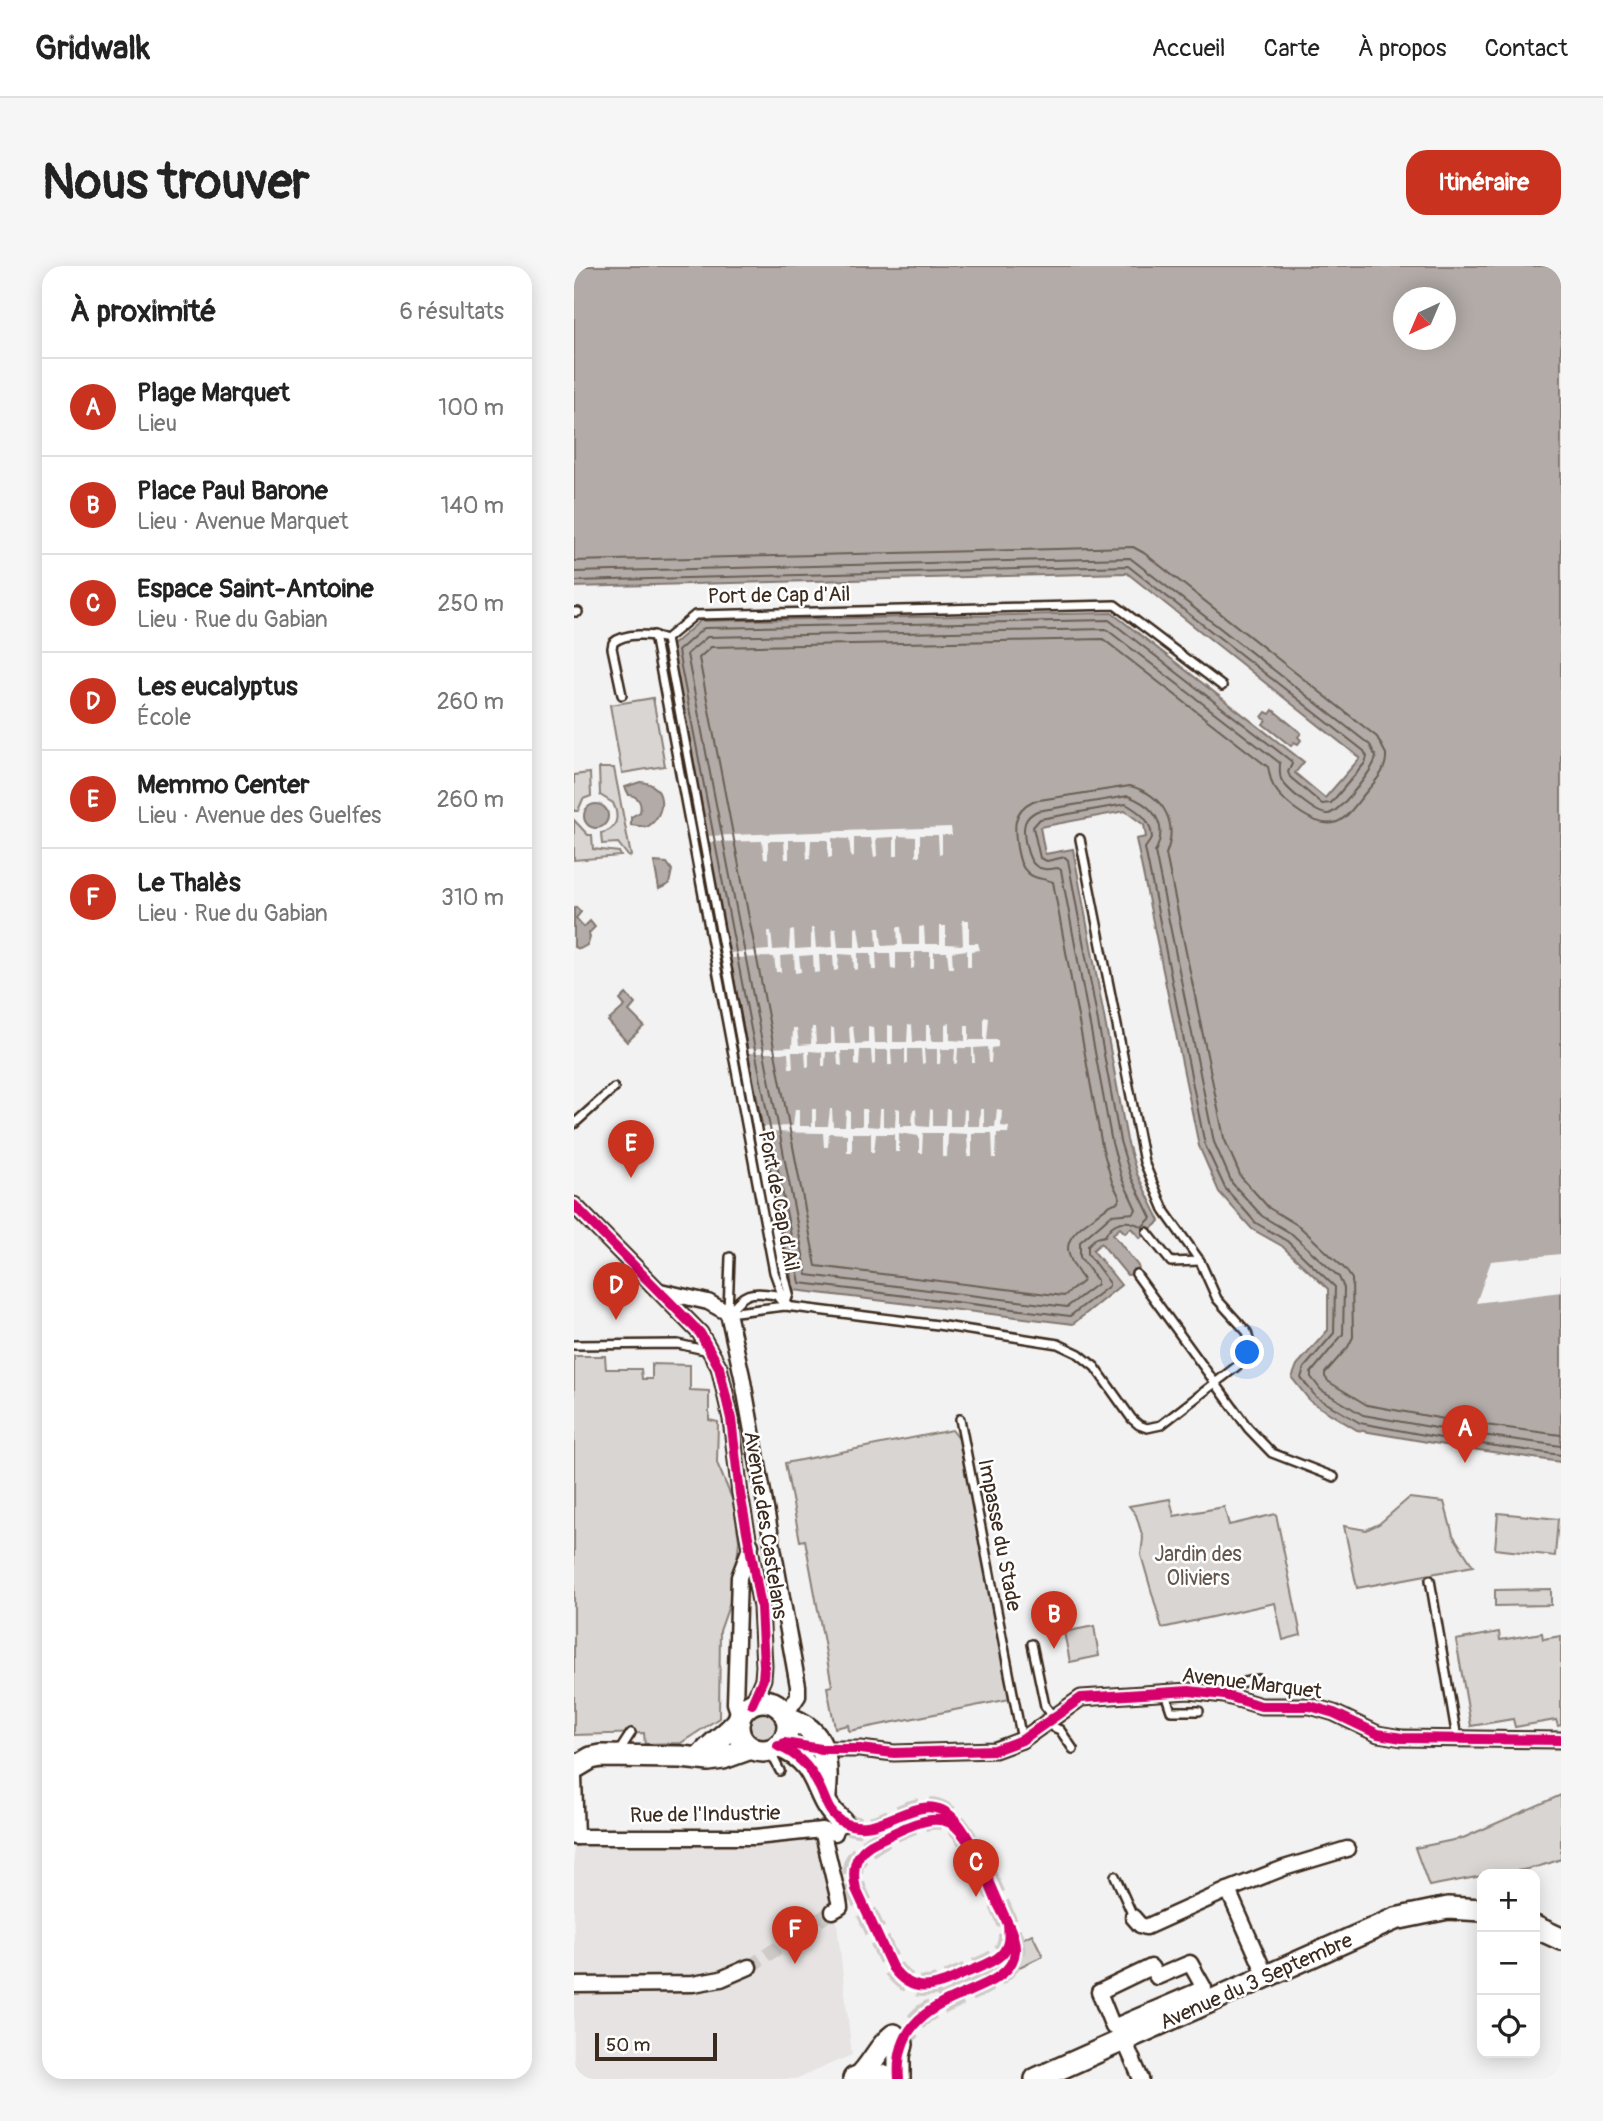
<!DOCTYPE html>
<html lang="fr">
<head>
<meta charset="utf-8">
<style>
	body { margin:0; font-family:Pangolin,sans-serif; background:#f6f6f6; color:#222 }
	.controls { position:absolute; right:21px; bottom:21px; display:grid; overflow:hidden; border-radius:14px; box-shadow:0 4px 18px #0003 }
	.controls button { width:63px; height:63px; display:grid; place-items:center; padding:0; border:0; border-bottom:2px solid #e0e0e0; background:#fff; color:#222; font:35px sans-serif }
	.compass { position:absolute; left:819px; top:21px; width:63px; height:63px; border-radius:50%; background:#fff; box-shadow:0 4px 18px #0003; rotate:224deg }
	.scale { position:absolute; left:21px; bottom:18px; width:122px; box-sizing:border-box; padding-left:7px; border:4px solid #3b2a1e; border-top:0; font-size:19px; line-height:24px; white-space:nowrap; color:#3b2a1e; -webkit-text-stroke:5px #fff; paint-order:stroke }
	.you { position:absolute; left:674px; top:1087px; width:24px; height:24px; margin:-18px; border:5px solid #fff; border-radius:50%; background:#1a73e8; box-shadow:0 0 0 10px #1a73e833 }
	.badge { display:grid; place-items:center; width:46px; height:46px; border-radius:50%; background:#c8321e; color:#fff; font-size:23px; font-weight:700 }
	.pin { position:absolute; translate:-50% -58px; filter:drop-shadow(0 2px 4px #0008) }
	.pin::after { content:''; position:absolute; top:37px; width:24px; height:21px; background:inherit; clip-path:polygon(0 0,100% 0,50% 100%) }
	.list { margin:0; padding:0; list-style:none }
	h2 { display:flex; justify-content:space-between; align-items:center; height:91px; margin:0; padding:0 28px; font-size:30px }
	h2 small { font-size:23px; font-weight:400; color:#767676 }
	.list li { display:grid; grid-template-columns:46px 1fr auto; gap:21px; align-items:center; box-sizing:border-box; height:98px; padding:0 28px; border-top:2px solid #e0e0e0 }
	.list b { display:block; font-size:26px; white-space:nowrap }
	.list p { margin:0; font-size:23px; white-space:nowrap; color:#767676 }
	.list em { font-size:23px; font-style:normal; color:#767676 }
	.icon { flex:none; width:38px; height:38px; fill:none; stroke:currentColor; stroke-width:2; stroke-linecap:round; stroke-linejoin:round }
	.map { position:relative; flex:none; width:987px; height:1813px; overflow:hidden; border-radius:21px }
	header { display:flex; align-items:center; gap:42px; box-sizing:border-box; height:98px; padding:0 35px; background:#fff; border-bottom:2px solid #e0e0e0 }
	header strong { font-size:33px }
	nav { display:flex; gap:38px; margin-inline-start:auto; font-size:24px }
	.intro { display:flex; align-items:center; justify-content:space-between; box-sizing:border-box; height:168px; padding:0 42px }
	h1 { margin:0; font-size:49px }
	.button { padding:18px 32px; border-radius:21px; background:#c8321e; color:#fff; font-size:24px; font-weight:700 }
	main { display:flex; gap:42px; padding:0 42px }
	aside { flex:1; background:#fff; border-radius:21px; box-shadow:0 4px 18px #0003 }
	.map>svg:first-child { display:block }
</style>
</head>
<body>
<header>
<strong>Gridwalk</strong>
<nav><a>Accueil</a><a>Carte</a><a>À propos</a><a>Contact</a></nav>
</header>
<div class="intro"><h1>Nous trouver</h1><a class="button">Itinéraire</a></div>
<main>
<aside>
<h2>À proximité<small>6 résultats</small></h2>
<ul class="list">
<li><span class="badge">A</span><div><b>Plage Marquet</b><p>Lieu</p></div><em>100 m</em></li>
<li><span class="badge">B</span><div><b>Place Paul Barone</b><p>Lieu · Avenue Marquet</p></div><em>140 m</em></li>
<li><span class="badge">C</span><div><b>Espace Saint-Antoine</b><p>Lieu · Rue du Gabian</p></div><em>250 m</em></li>
<li><span class="badge">D</span><div><b>Les eucalyptus</b><p>École</p></div><em>260 m</em></li>
<li><span class="badge">E</span><div><b>Memmo Center</b><p>Lieu · Avenue des Guelfes</p></div><em>260 m</em></li>
<li><span class="badge">F</span><div><b>Le Thalès</b><p>Lieu · Rue du Gabian</p></div><em>310 m</em></li>
</ul>
</aside>
<div class="map">
<svg width="987" height="1813" viewBox="0 0 987 1813">
	<rect width="100%" height="100%" fill="#f3f2f2"/>
	<filter id="ink" filterUnits="userSpaceOnUse"><feTurbulence type="fractalNoise" baseFrequency=".0143" numOctaves="2"/><feDisplacementMap in="SourceGraphic" scale="14" xChannelSelector="R" yChannelSelector="G"/><feConvolveMatrix kernelMatrix="1 2 1 2 8 2 1 2 1" color-interpolation-filters="sRGB"/></filter>
	<g filter="url(#ink)">
		<!-- built -->
		<path fill="#e6e3e2" d="M253 1569 278 1789 221 1813H0V1576Z"/>
		<!-- green -->
		<g fill="#d8d5d2" stroke="#8a8078" stroke-width="2">
			<path d="M79 432 91 500 48 507 36 439Z"/>
			<path d="M25 502H40L57 590 55 591 44 577 28 578 27 567C43 564 46 551 39 537L26 529Z"/>
			<path d="M16 507 17 530 9 533 4 545H0V509Z"/>
			<path d="M0 554 14 569H18L19 583 45 586 47 590 0 594Z"/>
			<path d="M0 1090H31L32 1103H67L68 1113H78V1098L116 1099V1124L135 1125V1154L144 1156 143 1197 160 1237 165 1275 160 1325 146 1365 145 1452 107 1477 71 1478 70 1467 0 1469Z"/>
			<path d="M378 1164 386 1174 436 1433 275 1465 274 1459 261 1462 253 1421 258 1420 231 1274 226 1275 211 1197Z"/>
			<path d="M835 1232 870 1236 879 1269 899 1300 783 1322 770 1260 792 1264 805 1258Z"/>
			<path d="M596 1233 600 1250 650 1241 655 1259 702 1248 727 1369 709 1374 701 1337 588 1362 567 1289 569 1272 562 1249 555 1240Z"/>
			<path d="M924 1247 984 1253 981 1290 921 1283Z"/>
			<path d="M977 1323V1339L921 1340V1324Z"/>
			<path d="M520 1360 525 1390 496 1396 490 1366Z"/>
			<path d="M925 1366 926 1374 968 1367 969 1373 987 1370V1459L984 1460 982 1454 941 1461 939 1453 897 1460 882 1374Z"/>
			<circle cx="189" cy="1460" r="13"/>
			<path d="M987 1529V1593C961 1603 936 1608 908 1608V1610L855 1620 841 1582 889 1572Z"/>
			<path d="M458 1668 469 1690 437 1705 426 1684Z"/>
		</g>
		<!-- water -->
		<g fill="#b2aba7" stroke="#827770" stroke-width="2" fill-rule="evenodd">
			<path d="M0 0H987V1196L877 1180 783 1164 737 1136 718 1112 723 1099 754 1064V1023L708 980 678 963 645 926 625 880 562 573 572 571 570 559 551 545 466 561 471 588 499 583 553 874 563 908 586 955 566 972 557 962 551 967 546 962 539 968 564 1000 565 1004 562 1008 553 1009 527 977 519 984 547 1019 499 1058 220 1024 96 381 126 355 538 347 730 496 721 507 751 532 786 492 553 307 0 321ZM830 32H872V74H830Z"/>
			<path d="M699 444 727 467 724 471 727 474 724 478 720 476 717 480 689 458 692 454 688 451 692 446 696 448Z"/>
			<path d="M66 516C93 517 93 549 73 561L57 559V551L66 546C68 538 65 530 55 529L51 521Z"/>
			<circle cx="22" cy="550" r="12"/>
			<path d="M80 596 93 597 98 604 95 618 85 623Z"/>
			<path d="M2 641 7 646 2 652 10 661 16 655 21 661 15 667 16 672 13 679 6 683 0 681V643Z"/>
			<path d="M52 728 61 738 55 745 70 760 53 776 34 755 51 740 46 734Z"/>
		</g>
		<!-- pier -->
		<g fill="#f3f2f2">
			<path d="M377 561 378 569H368V588L365 589 364 569H346V590H342V571L324 570V590H320V571L302 572 303 590 300 591 297 572H280V591L277 592 275 573 258 572V591L254 592V574H237L236 592 233 593 232 574H215V593H211L210 575H194V593H190L188 575 134 576 132 570Z"/>
			<path d="M388 654H395V677H404L406 684 397 685V701H393V684L378 686 379 702H375L373 686H360V701H356V686H341L340 702 337 703V687H322V704L317 703 316 687H302L303 704H298L297 687H284V703L280 704 279 689 265 688 264 704 260 705 259 689H245L246 706 240 707 239 689 225 690 227 706 221 707 220 689 206 690 207 706H202L200 691 155 692V687L195 684 194 665H197L199 684 215 683 216 665 220 664 221 683 237 682V662H240L242 682 259 681 258 662H262L264 681H281V662L284 661 287 681H303L302 661H306L308 680 324 679 323 661H327L329 679H345V661L350 660 351 678H366V660H372V678L389 679Z"/>
			<path d="M410 751 415 752 413 774H424V781L418 782 417 797H415L414 781 400 782 401 797H398V782H384L383 797 380 798 381 783H367L366 798H363V783H350L351 797 348 798 347 783H334V798H331V783H317L318 799H314V784H301V798L298 799 297 784H286L285 800 281 799V785H267L268 800 264 799 263 786H252L251 800H248V786L235 785V801H232L231 786H218L219 802H215L214 787H173L172 783 218 781 219 762H223L225 779 237 778 238 761H241L242 778H257V762H260L261 778H276L275 760H279L281 778 294 777V760L299 761 300 777H314V759L319 760V776H333L334 759H338L339 776 352 775V759H356L357 775H371V758L376 757V774L391 775V759H395V774H410Z"/>
			<path d="M322 842 326 843V860H338L339 843H342L343 860 355 861 356 843 359 844V860H371L372 843H376V860H389L390 843 393 844V860H405L406 843H410V861H421L423 843 428 844 427 860 435 861 434 867H423L422 892H419L418 867H398V891H394L393 868 374 867 373 891H368V867H349L348 887H345V870L325 867V886H321V868H302L300 886H297V867H278V886H273V868L255 867 254 881H250L249 867 188 866 187 861 219 860 221 843H225V860H238V843H242V860H254L256 843H258L259 860H271L272 844 276 845V860H288V843H293V860L305 861 306 843H309V860L321 861Z"/>
			<path d="M987 988V1026L902 1037 917 995Z"/>
		</g>
		<g fill="none" stroke-linecap="round" stroke-linejoin="round">
			<!-- shore -->
			<g stroke="#6b5e55" stroke-width="2">
				<path d="M0 295 559 281 570 287 803 471 812 488C813 504 803 513 793 525 784 535 775 551 763 556 743 564 710 537 700 521 696 515 696 508 694 501L529 373 137 381 125 392 242 1000 490 1030 508 1016 509 1013C488 986 488 973 516 954 526 947 532 939 544 936L546 932 538 916 528 880 479 616C471 612 461 614 454 607 446 600 445 591 443 582 440 562 438 545 459 535L556 520C589 529 605 556 592 588L650 872 667 911 695 942 725 960 772 1004 778 1013 779 1071 774 1081 751 1107V1111L755 1116 793 1139 881 1155 987 1169"/>
				<path d="M0 306 556 292 796 479 802 491C800 503 766 546 754 548 743 549 711 522 707 513 705 508 706 502 706 497L532 363 133 371 113 388 233 1009 493 1041 523 1018V1014L506 991V976L537 949 560 947 562 943 548 913 538 877 487 604 484 602C477 603 469 605 462 600 453 594 448 567 451 557 453 551 457 548 463 545L554 530C580 540 595 559 581 586L640 876 658 917 688 950 718 968 765 1011 770 1022 769 1068 737 1107V1111L747 1124 789 1149 879 1165 987 1180"/>
				<path d="M0 315 554 300 790 485 793 491 791 497 757 537 748 538 716 511 714 506 718 498 717 495 535 354 130 362 104 385 226 1017 496 1050 535 1020V1016L514 988V979L522 972 531 970C538 954 554 952 568 961L577 952 557 911 546 875 494 594 491 591 473 595 466 592 459 561 466 553 552 538C567 547 577 554 578 572L571 582 631 879 651 922 682 957 713 975 761 1021 760 1067 730 1102 727 1112 742 1131 786 1157 878 1174 987 1189"/>
			</g>
			<!-- street-tunnel -->
			<path stroke="#cecac8" stroke-width="14" stroke-dasharray="14 7" stroke-linecap="butt" d="M175 1701 259 1645"/>
			<!-- secondary-tunnel -->
			<path stroke="#cecac8" stroke-width="21" stroke-dasharray="21 10" stroke-linecap="butt" d="M267 1555C291 1566 301 1560 324 1550 339 1543 355 1537 370 1546 394 1559 422 1632 434 1658 435 1670 436 1680 427 1689 419 1697 405 1701 394 1706 364 1719 341 1733 318 1701L282 1623C280 1615 277 1605 280 1597 287 1579 345 1551 363 1553 368 1553 379 1558 383 1561 397 1572 439 1663 441 1681 444 1715 373 1731 350 1748 340 1756 334 1766 328 1778"/>
			<defs>
				<g id="lane">
					<path d="M0 346H4"/>
					<path d="M80 369 200 1006 210 1034"/>
					<path d="M92 373 209 1004 215 1028 211 1040"/>
					<path d="M48 429 38 382 39 377C51 366 77 368 92 373L121 349 541 339 648 420"/>
					<path d="M0 858 40 822"/>
					<path d="M573 966 597 996 626 995"/>
					<path d="M562 1008 674 1162 698 1187 760 1211"/>
					<path d="M211 1040 202 1029C175 1025 171 1026 154 1047L211 1040 364 1059 484 1078 505 1088 521 1101 558 1153 565 1159 573 1162 587 1159 667 1097 674 1088 676 1078 673 1066 643 1033 626 995 591 946 570 896 506 573"/>
					<path d="M154 1046 156 991"/>
					<path d="M0 1079 104 1078 135 1085"/>
					<path d="M386 1153 448 1474"/>
					<path d="M856 1314 883 1472"/>
					<path d="M458 1378 471 1440 479 1450"/>
					<path d="M591 1427 597 1445H625"/>
					<path d="M650 1429C660 1416 670 1416 685 1413"/>
					<path d="M470 1457 486 1464 499 1483"/>
					<path d="M196 1485 206 1505"/>
					<path d="M44 1487 57 1467"/>
					<path d="M541 1610 559 1650"/>
				</g>
				<g id="street">
					<path d="M0 939 126 1067 145 1101 157 1153 166 1228 187 1341 190 1400 189 1413 178 1438"/>
					<path d="M86 1025 134 1036 154 1047 168 1110 224 1420V1430L211 1449"/>
					<path d="M166 1452 161 1437 165 1311 177 1279"/>
					<path d="M208 1476 247 1483H286L320 1487 421 1484 448 1474 507 1432 615 1425 650 1429 687 1440H736L760 1447 804 1468 828 1472 987 1474"/>
					<path d="M0 1511 2 1571"/>
					<path d="M248 1564 265 1635 266 1641 259 1645"/>
					<path d="M0 1571H181L248 1564 261 1567"/>
					<path d="M559 1651 566 1659 572 1661 654 1624"/>
					<path d="M616 1697 630 1722 539 1761 525 1726 577 1701 583 1711Z"/>
					<path d="M692 1710 654 1624 710 1602 773 1583"/>
					<path d="M0 1719 119 1718 147 1713 175 1701"/>
					<path d="M550 1774 567 1813"/>
				</g>
				<g id="secondary">
					<circle cx="189" cy="1460" r="25"/>
					<path d="M213 1452C251 1463 255 1494 251 1530"/>
					<path d="M204 1480C250 1497 238 1532 267 1555"/>
					<path d="M126 1492C137 1477 153 1469 165 1454"/>
					<path d="M0 1502 17 1492 27 1490 107 1491 135 1494 149 1492 177 1482"/>
					<path d="M961 1661 987 1673"/>
					<path d="M285 1811C299 1798 304 1781 320 1769"/>
					<path d="M325 1813V1790L328 1778"/>
					<path d="M462 1813 821 1653 874 1642 908 1644"/>
				</g>
				<path id="primary" d="M281 1813 297 1808 314 1813"/>
			</defs>
			<!-- lane casing -->
			<use href="#lane" stroke="#3b2a1e" stroke-width="12"/>
			<!-- street casing -->
			<use href="#street" stroke="#3b2a1e" stroke-width="19"/>
			<!-- secondary casing -->
			<use href="#secondary" stroke="#3b2a1e" stroke-width="26"/>
			<!-- primary casing -->
			<use href="#primary" stroke="#3b2a1e" stroke-width="28"/>
			<!-- lane -->
			<use href="#lane" stroke="#fff" stroke-width="7"/>
			<!-- street -->
			<use href="#street" stroke="#fff" stroke-width="14"/>
			<!-- secondary -->
			<use href="#secondary" stroke="#fff" stroke-width="21"/>
			<!-- primary -->
			<use href="#primary" stroke="#fff" stroke-width="23"/>
			<defs>
				<g id="cycleway">
					<path d="M0 939 126 1067 145 1101 157 1153 166 1228 187 1341 190 1400 189 1413 178 1438"/>
					<path d="M210 1477 247 1483H286L320 1487 421 1484 448 1474 507 1432 615 1425 650 1429 687 1440H736L760 1447 804 1468 828 1472 987 1474"/>
					<path d="M204 1480C224 1488 236 1501 245 1520 252 1533 253 1546 267 1555 307 1578 346 1516 381 1554 400 1574 421 1631 434 1658 435 1670 436 1680 427 1689 419 1697 405 1701 394 1706 364 1719 341 1733 318 1701L282 1623C277 1602 281 1585 303 1575 326 1565 365 1539 386 1565 403 1585 412 1611 423 1636 430 1650 442 1669 441 1685 437 1737 317 1717 325 1813"/>
				</g>
			</defs>
			<!-- cycleway casing -->
			<use href="#cycleway" stroke="#fff" stroke-width="15"/>
			<!-- cycleway -->
			<use href="#cycleway" stroke="#d6006c" stroke-width="10"/>
		</g>
	</g>
	<g text-anchor="middle" stroke-width="5" stroke-linejoin="round" paint-order="stroke">
		<!-- street labels -->
		<g font-size="21" fill="#3b2a1e" stroke="#fff">
			<text transform="translate(205 329) rotate(-1)" y="7">Port de Cap d'Ail</text>
			<text transform="translate(205 935) rotate(79)" y="7">Port de Cap d'Ail</text>
			<text transform="translate(192 1259) rotate(81)" y="7">Avenue des Castelans</text>
			<text transform="translate(426 1269) rotate(79)" y="7">Impasse du Stade</text>
			<text transform="translate(678 1417) rotate(7)" y="7">Avenue Marquet</text>
			<text transform="translate(131 1548) rotate(-1)" y="7">Rue de l'Industrie</text>
			<text transform="translate(682 1715) rotate(-24)" y="7">Avenue du 3 Septembre</text>
		</g>
		<!-- park labels -->
		<g font-size="21" fill="#62554b" stroke="#fff">
			<text x="624" y="1295">Jardin des<tspan x="624" dy="24">Oliviers</tspan></text>
		</g>
	</g>
</svg>
<div class="controls">
<button>+</button>
<button>−</button>
<button><svg class="icon" aria-label="locate" viewBox="0 0 24 24"><circle cx="12" cy="12" r="6"/><path d="M12 2v4M12 18v4M2 12h4M18 12h4"/></svg></button>
</div>
<svg class="compass" viewBox="-18 -18 36 36"><path d="M0-13l5 13h-10z" fill="#e53935"/><path d="M0 13l5-13h-10z" fill="#767676"/></svg>
<div class="scale">50 m</div>
<div class="you"></div>
<div class="pin badge" style="left:891px;top:1197px">A</div>
<div class="pin badge" style="left:480px;top:1383px">B</div>
<div class="pin badge" style="left:402px;top:1631px">C</div>
<div class="pin badge" style="left:42px;top:1054px">D</div>
<div class="pin badge" style="left:57px;top:912px">E</div>
<div class="pin badge" style="left:221px;top:1698px">F</div>
</div>
</main>
</body>
</html>
